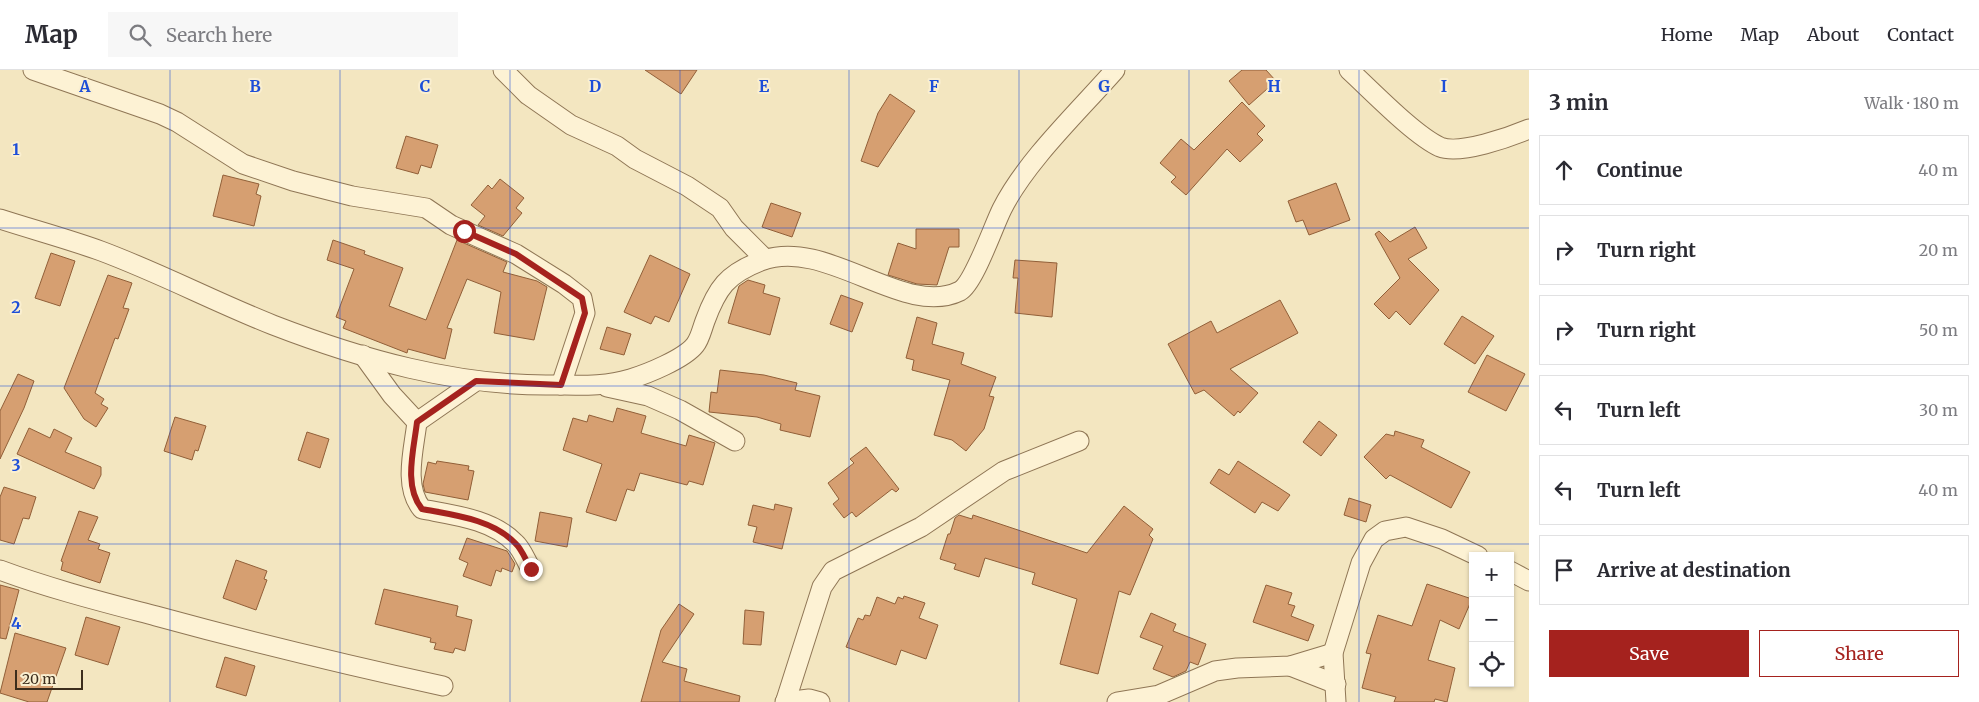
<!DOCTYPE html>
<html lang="en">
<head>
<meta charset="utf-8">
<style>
	body { margin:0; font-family:Merriweather,serif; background:#f7f7f7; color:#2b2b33 }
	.controls { position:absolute; right:15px; bottom:15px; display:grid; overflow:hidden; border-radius:0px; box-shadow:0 1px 4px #0004 }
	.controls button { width:45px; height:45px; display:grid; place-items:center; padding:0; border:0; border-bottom:1px solid #e1e1e2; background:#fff; color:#2b2b33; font:25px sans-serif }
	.scale { position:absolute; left:15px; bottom:12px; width:68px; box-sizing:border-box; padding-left:5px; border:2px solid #3c2d1c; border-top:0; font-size:14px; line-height:18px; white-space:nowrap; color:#3c2d1c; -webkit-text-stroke:4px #faefd0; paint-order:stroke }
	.stop { position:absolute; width:15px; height:15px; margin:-11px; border:4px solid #a5221e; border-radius:50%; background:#fff }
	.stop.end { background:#a5221e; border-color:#fff; box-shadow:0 1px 5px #0008 }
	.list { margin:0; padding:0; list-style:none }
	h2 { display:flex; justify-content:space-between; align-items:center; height:65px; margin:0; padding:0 20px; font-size:21px }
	h2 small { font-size:16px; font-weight:400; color:#7c7c81 }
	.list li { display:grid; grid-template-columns:32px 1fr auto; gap:15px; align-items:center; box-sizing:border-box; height:70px; margin:0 10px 10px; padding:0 10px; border:1px solid #e1e1e2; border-radius:0px }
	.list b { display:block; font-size:19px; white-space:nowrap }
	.list em { font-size:16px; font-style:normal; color:#7c7c81 }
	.actions { display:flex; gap:10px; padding:15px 20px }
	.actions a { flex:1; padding:11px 0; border:1px solid #a5221e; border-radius:0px; text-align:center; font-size:18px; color:#a5221e }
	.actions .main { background:#a5221e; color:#fff }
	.icon { flex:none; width:28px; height:28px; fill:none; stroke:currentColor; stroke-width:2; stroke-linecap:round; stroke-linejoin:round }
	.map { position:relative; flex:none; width:1529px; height:632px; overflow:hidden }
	header { display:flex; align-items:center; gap:30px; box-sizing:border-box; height:70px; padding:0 25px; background:#fff; border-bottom:1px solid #e1e1e2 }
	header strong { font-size:24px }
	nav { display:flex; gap:28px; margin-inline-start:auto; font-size:18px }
	.search { width:350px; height:45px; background:#f7f7f7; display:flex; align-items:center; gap:12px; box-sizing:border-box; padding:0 18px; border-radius:0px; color:#7c7c81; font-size:19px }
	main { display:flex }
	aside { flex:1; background:#fff }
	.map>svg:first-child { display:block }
</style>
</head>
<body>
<header>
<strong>Map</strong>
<div class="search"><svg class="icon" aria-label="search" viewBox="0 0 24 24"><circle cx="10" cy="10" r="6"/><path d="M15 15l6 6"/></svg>Search here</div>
<nav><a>Home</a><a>Map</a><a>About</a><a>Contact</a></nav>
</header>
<main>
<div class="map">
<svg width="1529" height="632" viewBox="0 0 1529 632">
	<rect width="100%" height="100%" fill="#f3e6c0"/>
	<!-- building -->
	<g fill="#d69f71" stroke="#915f38">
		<path d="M645 0H697L681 24Z"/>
		<path d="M1242 0H1266L1276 11 1249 35 1229 11Z"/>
		<path d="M890 24 915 41 878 97 861 91 878 43Z"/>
		<path d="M1242 32 1265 56 1257 64 1263 70 1240 92 1227 79 1186 125 1171 112 1176 107 1160 93 1181 69 1194 80Z"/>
		<path d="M406 66 438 75 431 98 421 95 418 104 396 98Z"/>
		<path d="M223 105 259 114 256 124 261 126 254 156 213 146Z"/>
		<path d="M500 109 524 128 516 138 522 143 503 166 478 155 485 146 471 135 488 115 492 119Z"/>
		<path d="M1336 113 1350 150 1309 165 1303 150 1296 152 1288 131Z"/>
		<path d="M771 133 801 143 792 167 762 157Z"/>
		<path d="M1415 157 1427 178 1408 189 1439 220 1410 255 1396 241 1389 249 1374 234 1400 208 1375 164 1379 161 1390 172Z"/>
		<path d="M916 159H959V177H949L937 215 917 214 888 205 898 173 916 179Z"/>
		<path d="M333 170 365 181 364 184 403 198 389 236 426 250 457 170 507 192 503 202 537 211 547 217 534 270 494 263 501 222 467 209 447 258 452 259 445 289 408 279 407 283 343 258 346 251 336 247 354 199 327 190Z"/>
		<path d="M51 183 75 191 60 236 35 228Z"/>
		<path d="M650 185 690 204 669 252 655 246 651 254 624 242Z"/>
		<path d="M1015 190 1057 193 1052 247 1015 243 1018 208H1013Z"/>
		<path d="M108 205 132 213 123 238 129 239 118 269 115 268 95 323 104 329 101 334 108 338 96 357 84 349 64 318Z"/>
		<path d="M748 210 765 215 763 223 780 228 770 265 728 253 739 216Z"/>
		<path d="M841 225 863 233 852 262 830 254Z"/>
		<path d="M1280 230 1298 263 1230 299 1258 323 1240 343 1238 341 1234 346 1204 320 1195 324 1168 274 1211 251 1217 263Z"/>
		<path d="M1462 246 1494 266 1475 294 1444 274Z"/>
		<path d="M917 247 937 253 932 274 964 283 961 294 996 307 989 326 994 327 984 359 966 381 952 370 934 365 950 310 912 300 914 290 906 288Z"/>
		<path d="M607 257 631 264 624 285 600 279Z"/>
		<path d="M1487 285 1525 304 1506 341 1468 322Z"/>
		<path d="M720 300 764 305 797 313 795 320 820 326 810 367 780 360 781 354 757 347 709 342 711 322 717 323Z"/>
		<path d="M18 304 34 311 24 338 0 389V341Z"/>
		<path d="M617 338 646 346 641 363 686 376 689 365 715 373 703 415 689 411 687 415 640 403 634 421 627 419 616 451 586 442 602 394 563 380 573 348 587 352 589 345 613 352Z"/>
		<path d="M175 347 206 356 198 381 195 380 192 390 164 381Z"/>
		<path d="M1319 351 1337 365 1321 386 1303 372Z"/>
		<path d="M29 358 50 368 54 359 72 368 65 382 101 397V405L94 419 17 384Z"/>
		<path d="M1395 361 1424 370 1421 377 1470 402 1451 438 1390 405 1386 409 1364 387 1386 364 1394 366Z"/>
		<path d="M307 362 329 369 320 398 298 390Z"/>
		<path d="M866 377 899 419 896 422 892 419 856 447 852 442 844 448 833 434 839 429 828 413 854 393 850 389Z"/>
		<path d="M437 391 469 396 468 400 474 401 468 430 425 422 423 414 428 392 436 394Z"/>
		<path d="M1238 391 1290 425 1278 441 1262 432 1255 443 1210 413 1219 399 1229 405Z"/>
		<path d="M4 417 36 427 29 449 23 448 14 474 0 470V427Z"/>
		<path d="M1349 428 1371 435 1366 452 1344 445Z"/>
		<path d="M775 434 792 438 782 479 753 472 757 457 748 455 753 435 774 440Z"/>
		<path d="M1124 436 1153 459 1149 465 1153 469 1130 525 1119 521 1098 604 1060 594 1077 529 1032 514 1035 503 985 488 979 507 954 499 956 494 940 489 948 464H950L955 448 959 445 972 449 973 445 1087 483Z"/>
		<path d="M79 441 98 447 88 470 100 474 98 479 110 483 100 513 61 500 63 492 61 491Z"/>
		<path d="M540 442 572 448 567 477 535 471Z"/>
		<path d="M467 468 507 481 515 494 512 502 502 498 501 502 496 500 491 516 463 506 468 493 459 489Z"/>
		<path d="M236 490 267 501 264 509 267 510 256 540 223 528Z"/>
		<path d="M1427 514 1472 529 1459 559 1440 550 1428 590 1455 598 1447 632 1435 629 1434 632H1394L1396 627 1362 618 1371 584 1366 583 1378 545 1412 556Z"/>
		<path d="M0 515 19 520 6 569 0 568Z"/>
		<path d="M1266 515 1292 523 1288 534 1295 536 1291 546 1314 555 1308 571 1253 552Z"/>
		<path d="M384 519 458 536 456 546 472 550 465 581 455 578 453 583 434 579 436 573 430 572 431 568 375 554Z"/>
		<path d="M904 526 925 533 919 548 938 555 926 589 901 580 896 595 846 577 858 548 863 550 865 545 870 546 877 527 895 534 898 527 903 529Z"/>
		<path d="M679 534 694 544 662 592 687 599 684 611 740 626 739 632H641L661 560Z"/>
		<path d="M745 540 764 542 761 575 743 574Z"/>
		<path d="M1151 543 1176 554 1173 561 1206 574 1198 595 1190 592 1186 601 1173 607 1153 599 1163 576 1140 567Z"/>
		<path d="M86 547 120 557 108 595 75 585Z"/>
		<path d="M15 563 66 578 47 632H29L0 623Z"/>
		<path d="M225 587 255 596 246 626 216 617Z"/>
	</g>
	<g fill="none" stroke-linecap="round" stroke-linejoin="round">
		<defs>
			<g id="minor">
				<path d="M33 0 160 44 177 52 243 94 293 111 352 126 426 138 451 155 516 184 564 214 582 228 585 243 561 315"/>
				<path d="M503 0 528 25 571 55 617 76 635 89 687 116 720 138 734 158 765 189"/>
				<path d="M1349 0C1372 21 1414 65 1440 77 1460 85 1510 67 1529 59"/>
				<path d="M0 149C34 160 68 169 101 181 160 203 215 232 273 255 361 289 456 316 551 315 577 315 605 317 630 309 647 304 684 289 695 275 700 269 702 259 705 251 717 218 727 204 761 191 826 166 904 249 960 221 974 213 993 157 1002 139 1026 91 1079 41 1115 0"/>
				<path d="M363 285 392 325 417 352C414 379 403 416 422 439 453 445 492 449 515 473 522 479 526 491 531 499"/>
				<path d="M607 317 648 326 680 340 735 371"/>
				<path d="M417 352 476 311"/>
				<path d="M0 500C51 519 103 532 156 546 251 572 347 595 443 616"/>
				<path d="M1510 501 1529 511"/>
				<path d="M1290 596 1336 614"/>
				<path d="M786 630 822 517 833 501 921 457 1004 401 1079 371"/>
				<path d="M785 632 809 629 820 632"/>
				<path d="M1117 632 1159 625 1215 601 1237 598 1290 596 1333 583"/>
				<path d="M1336 632 1333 583 1361 493 1374 469 1385 461 1406 457 1442 469 1478 486"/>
			</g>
		</defs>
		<!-- minor casing -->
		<use href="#minor" stroke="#8f7655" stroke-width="21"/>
		<!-- minor -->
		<use href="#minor" stroke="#fdf2d4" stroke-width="19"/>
	</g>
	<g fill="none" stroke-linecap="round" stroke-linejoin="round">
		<!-- route -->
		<path stroke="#a5221e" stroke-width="6" d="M464 161 516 184 582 228 585 243 561 315 476 311 417 352C414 379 403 416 422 439 453 445 492 449 515 473 522 479 526 491 531 499"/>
	</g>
	<!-- grid -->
	<path fill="none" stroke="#1d4ed8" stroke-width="1" stroke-opacity="0.55" d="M170 0V632M340 0V632M510 0V632M680 0V632M849 0V632M1019 0V632M1189 0V632M1359 0V632M0 158H1529M0 316H1529M0 474H1529"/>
	<g font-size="16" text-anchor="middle" font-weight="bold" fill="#1d4ed8" stroke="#faefd0" stroke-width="4" stroke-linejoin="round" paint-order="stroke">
		<text x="85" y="22">A</text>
		<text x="255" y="22">B</text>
		<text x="425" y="22">C</text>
		<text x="595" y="22">D</text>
		<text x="764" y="22">E</text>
		<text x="934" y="22">F</text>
		<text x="1104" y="22">G</text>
		<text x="1274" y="22">H</text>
		<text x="1444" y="22">I</text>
		<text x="16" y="85">1</text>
		<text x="16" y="243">2</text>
		<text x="16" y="401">3</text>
		<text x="16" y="559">4</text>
	</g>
</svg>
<div class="controls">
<button>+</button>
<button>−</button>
<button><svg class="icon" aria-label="locate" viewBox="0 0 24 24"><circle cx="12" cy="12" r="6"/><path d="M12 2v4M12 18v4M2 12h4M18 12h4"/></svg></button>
</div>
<div class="scale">20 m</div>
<div class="stop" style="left:464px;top:161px"></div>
<div class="stop end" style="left:531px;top:499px"></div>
</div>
<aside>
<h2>3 min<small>Walk · 180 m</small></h2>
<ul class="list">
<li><svg class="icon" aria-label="ahead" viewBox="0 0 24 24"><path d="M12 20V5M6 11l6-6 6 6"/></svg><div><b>Continue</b></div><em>40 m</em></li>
<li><svg class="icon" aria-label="right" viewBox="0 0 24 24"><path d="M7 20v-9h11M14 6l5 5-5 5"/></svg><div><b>Turn right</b></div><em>20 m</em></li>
<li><svg class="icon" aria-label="right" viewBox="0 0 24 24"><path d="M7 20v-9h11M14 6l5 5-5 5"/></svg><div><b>Turn right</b></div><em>50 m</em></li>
<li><svg class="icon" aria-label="left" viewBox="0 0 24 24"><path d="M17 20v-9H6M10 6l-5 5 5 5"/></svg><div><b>Turn left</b></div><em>30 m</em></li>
<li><svg class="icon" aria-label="left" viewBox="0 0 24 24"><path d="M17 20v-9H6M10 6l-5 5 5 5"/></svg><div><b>Turn left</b></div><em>40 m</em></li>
<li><svg class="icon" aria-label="arrive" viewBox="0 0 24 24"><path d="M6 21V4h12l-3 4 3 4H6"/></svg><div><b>Arrive at destination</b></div></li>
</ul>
<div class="actions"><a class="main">Save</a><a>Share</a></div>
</aside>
</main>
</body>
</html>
